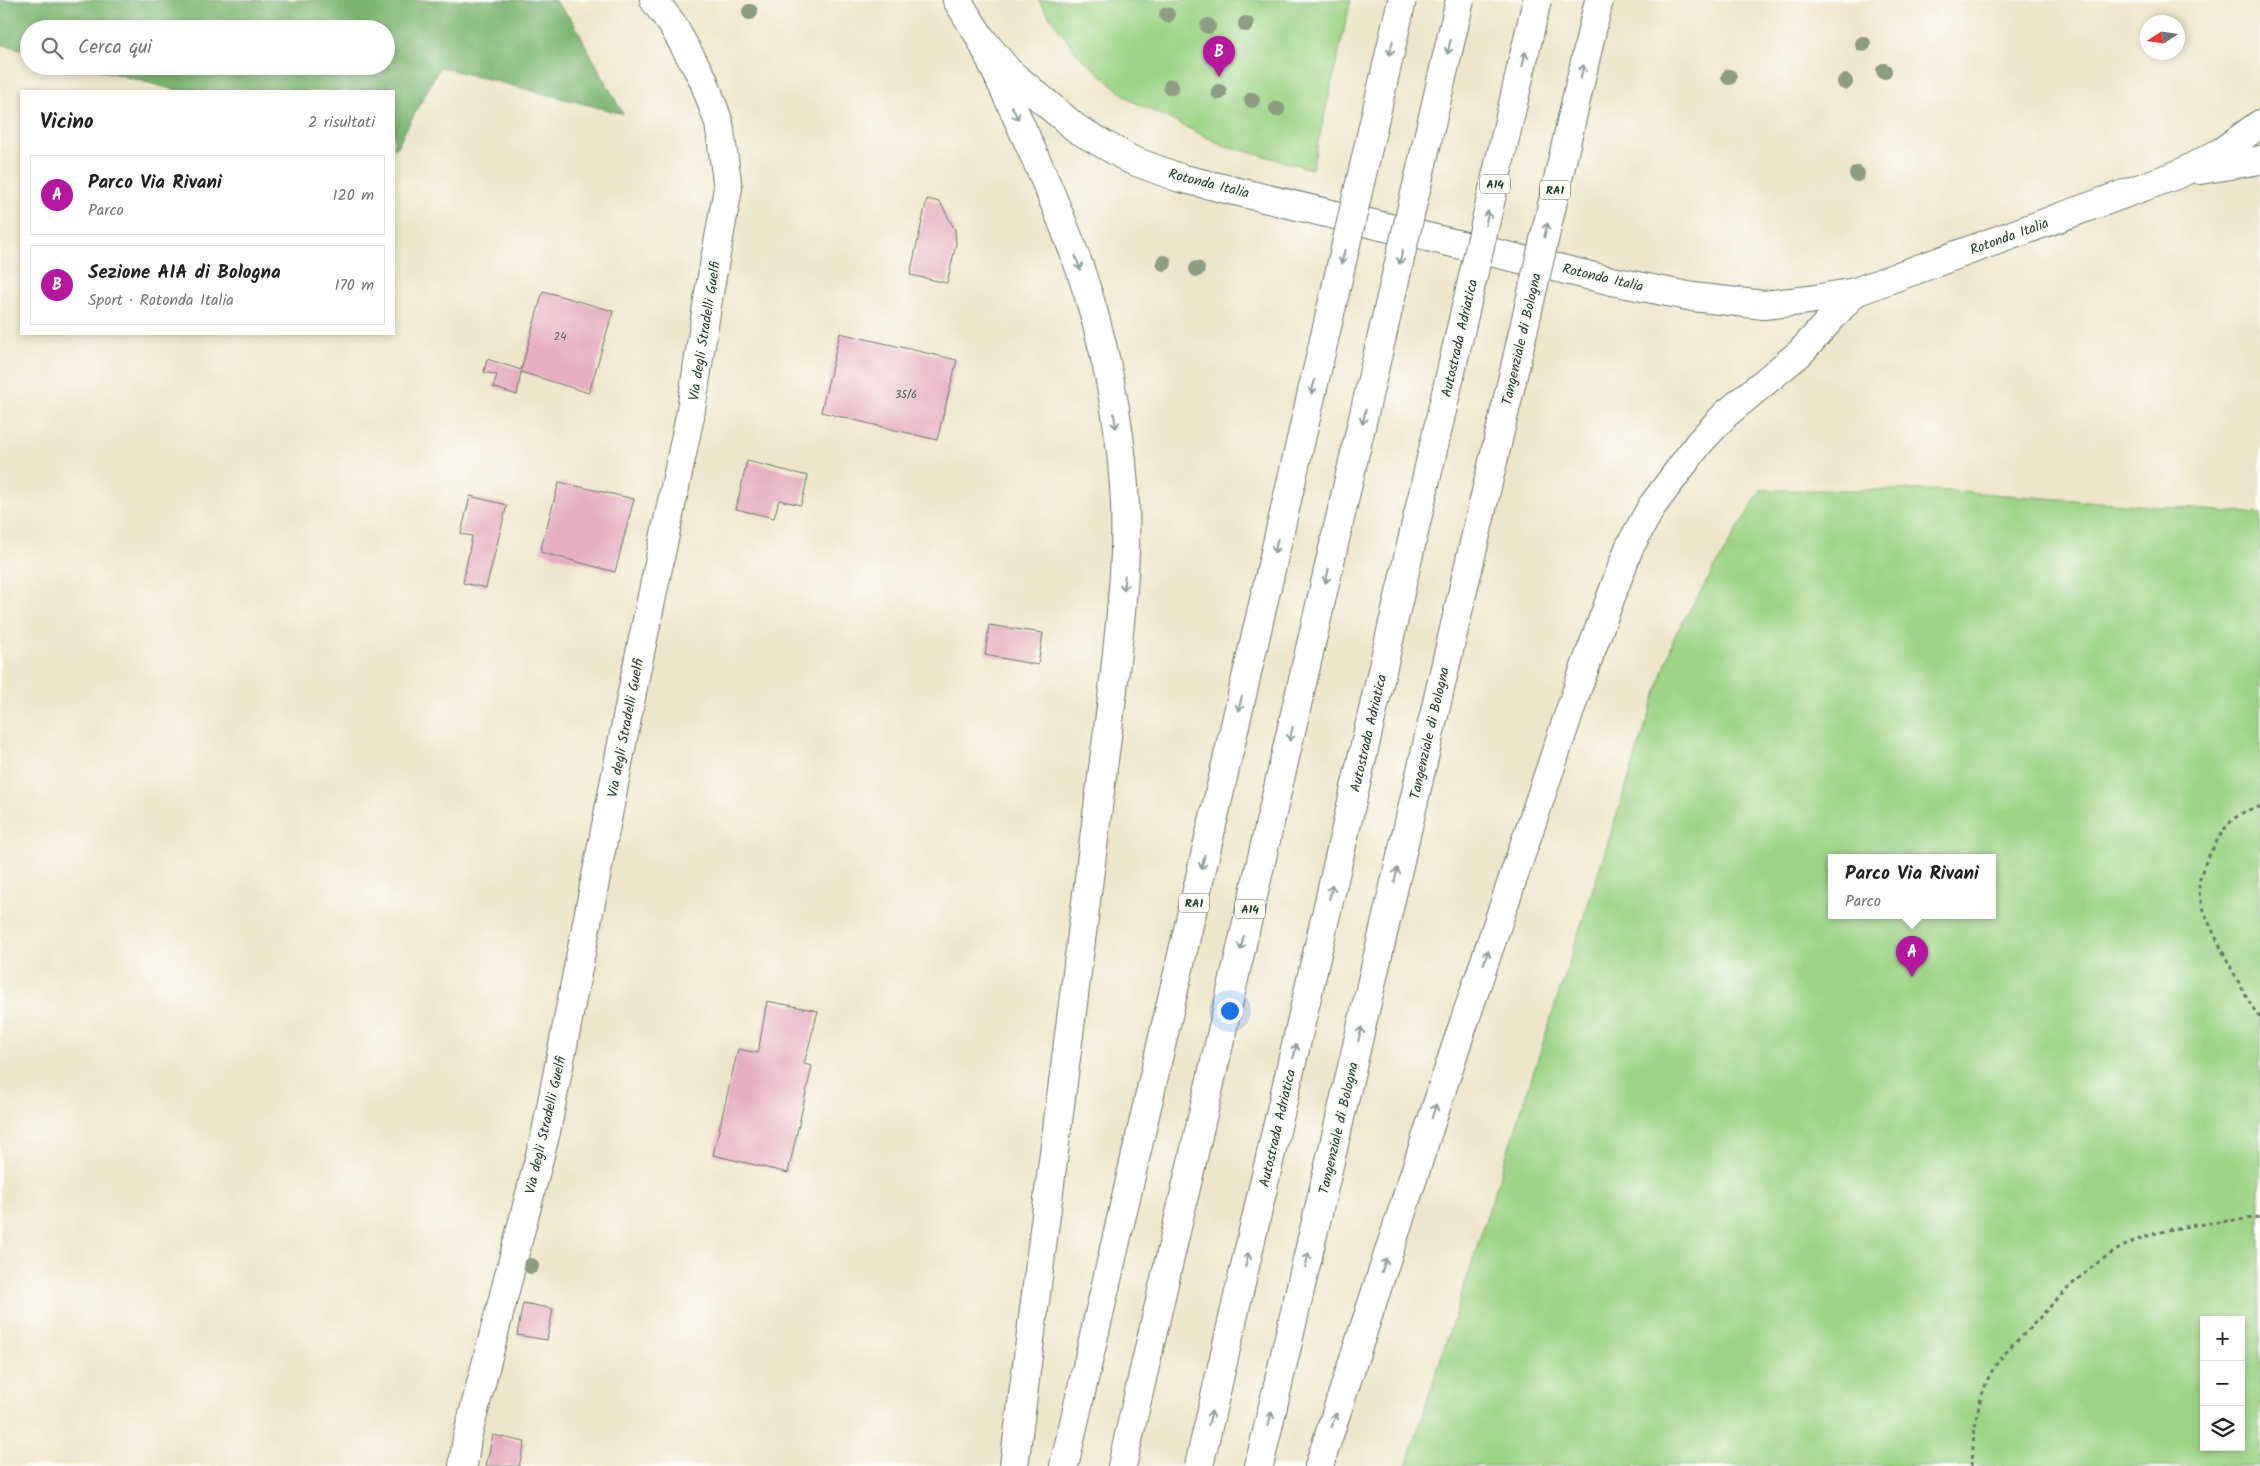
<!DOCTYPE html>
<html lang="it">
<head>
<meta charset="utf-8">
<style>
	body { margin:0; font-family:Kalam,sans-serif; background:#f2f2f2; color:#202124 }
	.controls { position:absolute; right:15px; bottom:15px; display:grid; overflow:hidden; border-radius:0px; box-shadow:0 2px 8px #0003 }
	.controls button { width:45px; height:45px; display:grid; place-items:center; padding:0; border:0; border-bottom:1px solid #e0e0e0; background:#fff; color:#202124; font:25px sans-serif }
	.compass { position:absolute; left:2140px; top:15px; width:45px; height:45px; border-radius:50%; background:#fff; box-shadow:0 2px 8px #0003; rotate:258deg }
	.you { position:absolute; left:1229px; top:1010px; width:18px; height:18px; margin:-12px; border:4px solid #fff; border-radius:50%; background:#1a73e8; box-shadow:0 0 0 8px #1a73e833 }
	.badge { display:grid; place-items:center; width:32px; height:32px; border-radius:50%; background:#b5179e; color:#fff; font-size:16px; font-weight:700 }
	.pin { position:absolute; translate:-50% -41px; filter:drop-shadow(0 1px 2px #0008) }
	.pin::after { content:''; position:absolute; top:26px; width:18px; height:15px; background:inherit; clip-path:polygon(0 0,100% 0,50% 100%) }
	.popup { position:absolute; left:1828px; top:854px; width:168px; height:65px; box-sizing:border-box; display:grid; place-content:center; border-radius:0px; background:#fff; filter:drop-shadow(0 1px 4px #0005); font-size:16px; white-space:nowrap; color:#757577 }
	.popup b { font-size:19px; color:#202124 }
	.popup::after { content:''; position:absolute; left:50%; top:100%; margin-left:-10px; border:10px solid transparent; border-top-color:#fff }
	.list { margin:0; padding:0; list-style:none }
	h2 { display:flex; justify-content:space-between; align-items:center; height:65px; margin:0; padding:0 20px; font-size:21px }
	h2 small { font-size:16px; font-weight:400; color:#757577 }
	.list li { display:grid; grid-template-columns:32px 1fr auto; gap:15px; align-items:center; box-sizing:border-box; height:80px; margin:0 10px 10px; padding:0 10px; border:1px solid #e0e0e0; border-radius:0px }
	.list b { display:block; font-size:19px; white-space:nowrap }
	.list p { margin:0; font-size:16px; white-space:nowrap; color:#757577 }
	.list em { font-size:16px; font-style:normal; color:#757577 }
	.icon { flex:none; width:28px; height:28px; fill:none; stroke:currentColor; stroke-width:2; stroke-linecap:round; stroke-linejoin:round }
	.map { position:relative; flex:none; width:2260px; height:1466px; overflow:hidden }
	.search { position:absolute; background:#fff; box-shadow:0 2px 8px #0003; left:20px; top:20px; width:375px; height:55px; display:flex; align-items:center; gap:12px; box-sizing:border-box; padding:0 18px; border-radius:28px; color:#757577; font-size:19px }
	.panel { position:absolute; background:#fff; box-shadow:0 2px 8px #0003; left:20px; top:90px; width:375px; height:245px; border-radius:0px }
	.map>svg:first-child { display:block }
</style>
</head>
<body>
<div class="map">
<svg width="2260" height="1466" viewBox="0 0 2260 1466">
	<rect width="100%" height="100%" fill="#fdfcf7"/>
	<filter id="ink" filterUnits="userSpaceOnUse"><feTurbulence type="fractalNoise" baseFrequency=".02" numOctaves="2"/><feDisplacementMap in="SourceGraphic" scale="10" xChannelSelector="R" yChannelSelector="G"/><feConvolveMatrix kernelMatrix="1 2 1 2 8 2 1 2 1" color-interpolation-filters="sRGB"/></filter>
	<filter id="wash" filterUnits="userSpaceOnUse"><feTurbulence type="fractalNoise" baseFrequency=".0096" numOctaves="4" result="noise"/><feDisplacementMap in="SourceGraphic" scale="20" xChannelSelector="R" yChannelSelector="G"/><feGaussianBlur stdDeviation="1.12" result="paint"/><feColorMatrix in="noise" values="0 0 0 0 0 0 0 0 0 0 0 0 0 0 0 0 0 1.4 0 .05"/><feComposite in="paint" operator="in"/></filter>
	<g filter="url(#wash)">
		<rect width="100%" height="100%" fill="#eee6ca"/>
		<!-- green -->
		<g fill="#9cd385" stroke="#5e885c" fill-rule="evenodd">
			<path d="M1038 0H1351L1312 169 1223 145 1130 100 1078 55Z"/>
			<path d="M1761 490H1939L2260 514V1466H1406L1675 635ZM1832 858H1992V916H1832ZM2204 1320H2241V1447H2204Z"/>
		</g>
		<!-- forest -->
		<path fill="#7db572" stroke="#4e7953" d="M0 0H554L572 20 623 114 440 67 396 148H394V91H179L85 66H386V29H29V51L0 44Z"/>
		<g id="blocks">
			<!-- building -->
			<g fill="#e6afc1">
				<path d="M927 199 940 202 955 230 956 244 947 283 910 275Z"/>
				<path d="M543 291 613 311 589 393 521 372 517 395 493 387 497 375 484 372 487 359 521 370Z"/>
				<path d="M840 333 957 360 937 440 821 412Z"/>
				<path d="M747 461 808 476 801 505 779 500 774 518 736 509Z"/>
				<path d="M559 482 634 499 615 572 540 552Z"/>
				<path d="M470 496 507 505 486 588 463 583 472 536 461 534Z"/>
				<path d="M989 625 1043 633 1038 665 985 655Z"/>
				<path d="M767 1001 818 1011 804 1064 812 1066 788 1173 713 1155 738 1049 758 1053Z"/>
				<path d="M523 1303 553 1309 547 1340 517 1335Z"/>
				<path d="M493 1435 525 1442 519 1466H486Z"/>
			</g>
		</g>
	</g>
	<g filter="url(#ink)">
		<use href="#blocks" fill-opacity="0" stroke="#677868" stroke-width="1"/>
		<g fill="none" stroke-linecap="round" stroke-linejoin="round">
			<defs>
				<path id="minor" d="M463 1466 467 1438 546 1132 636 672 690 416 709 293 728 188 719 123 703 79 672 24 654 0"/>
				<g id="major">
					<path d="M957 0 980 37 1008 71 1077 129 1131 160 1180 178 1612 281 1693 297 1764 305 1809 300 1855 292 2179 174 2221 152 2260 124"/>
					<path d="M2200 170 2260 160"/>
				</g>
				<g id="highway">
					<path d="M980 37C1015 113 1052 190 1080 269 1103 335 1120 418 1124 487 1129 555 1120 622 1113 690L1014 1466"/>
					<path d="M1064 1466 1324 340"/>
					<path d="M1122 1466 1378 353"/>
					<path d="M1199 1466 1452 367"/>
					<path d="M1259 1466 1512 380"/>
					<path d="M1319 1466 1458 1040 1581 678 1629 548 1652 506 1699 443 1726 414 1801 352 1855 292"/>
				</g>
			</defs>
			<!-- minor casing -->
			<use href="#minor" stroke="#677868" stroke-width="30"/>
			<!-- major casing -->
			<use href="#major" stroke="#677868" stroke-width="30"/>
			<!-- highway casing -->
			<use href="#highway" stroke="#677868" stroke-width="30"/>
			<!-- path -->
			<g stroke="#677868" stroke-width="3" stroke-dasharray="4 4" stroke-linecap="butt">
				<path d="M2260 807C2239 810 2227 823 2217 841 2209 856 2198 873 2199 891 2201 916 2239 982 2252 1007L2260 1018"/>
				<path d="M1972 1466C1973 1436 1976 1405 1989 1377 1997 1359 2013 1345 2027 1331 2059 1297 2093 1258 2137 1240 2176 1224 2219 1223 2260 1217"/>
			</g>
			<!-- minor -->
			<use href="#minor" stroke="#fff" stroke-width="28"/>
			<!-- major -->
			<use href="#major" stroke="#fff" stroke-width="28"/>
			<!-- highway -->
			<use href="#highway" stroke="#fff" stroke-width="28"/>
			<defs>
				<g id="highway-bridge">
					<path d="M1324 340 1402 0"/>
					<path d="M1378 353 1460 0"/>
					<path d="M1452 367 1537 0"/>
					<path d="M1512 380 1599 0"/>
				</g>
			</defs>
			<!-- highway-bridge casing -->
			<use href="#highway-bridge" stroke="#677868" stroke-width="30" stroke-linecap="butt"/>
			<!-- highway-bridge -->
			<use href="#highway-bridge" stroke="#fff" stroke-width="28"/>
		</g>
		<!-- trees -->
		<g fill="#8d9d82">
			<circle cx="750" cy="12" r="8"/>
			<circle cx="1167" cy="15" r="8"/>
			<circle cx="1246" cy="24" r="8"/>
			<circle cx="1208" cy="26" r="8"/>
			<circle cx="1863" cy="44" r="8"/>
			<circle cx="1884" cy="71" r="8"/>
			<circle cx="1729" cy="77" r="8"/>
			<circle cx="1845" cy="82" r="8"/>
			<circle cx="1171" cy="87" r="8"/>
			<circle cx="1219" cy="92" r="8"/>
			<circle cx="1252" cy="100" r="8"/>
			<circle cx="1277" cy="109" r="8"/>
			<circle cx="1857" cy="174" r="8"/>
			<circle cx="1164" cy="263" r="8"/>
			<circle cx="1197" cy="269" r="8"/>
			<circle cx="531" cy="1266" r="8"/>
		</g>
		<!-- one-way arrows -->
		<defs><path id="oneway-shaft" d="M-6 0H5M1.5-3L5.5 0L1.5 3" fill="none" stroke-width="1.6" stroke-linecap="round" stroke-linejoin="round" transform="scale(1.25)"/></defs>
		<g stroke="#8f9e9a">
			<use href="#oneway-shaft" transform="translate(1449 47) rotate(103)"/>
			<use href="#oneway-shaft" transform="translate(1391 48) rotate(103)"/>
			<use href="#oneway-shaft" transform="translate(1524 59) rotate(-77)"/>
			<use href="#oneway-shaft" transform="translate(1582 72) rotate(-77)"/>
			<use href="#oneway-shaft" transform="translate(1015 113) rotate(65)"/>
			<use href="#oneway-shaft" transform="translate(1487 218) rotate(-77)"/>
			<use href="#oneway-shaft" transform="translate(1546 230) rotate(-77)"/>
			<use href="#oneway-shaft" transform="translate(1343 257) rotate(103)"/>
			<use href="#oneway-shaft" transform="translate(1401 257) rotate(103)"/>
			<use href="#oneway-shaft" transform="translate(1078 263) rotate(69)"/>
			<use href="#oneway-shaft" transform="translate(1313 387) rotate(103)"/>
			<use href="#oneway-shaft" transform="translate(1364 417) rotate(103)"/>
			<use href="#oneway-shaft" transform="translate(1115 421) rotate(81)"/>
			<use href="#oneway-shaft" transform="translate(1276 546) rotate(103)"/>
			<use href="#oneway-shaft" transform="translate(1327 576) rotate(103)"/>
			<use href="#oneway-shaft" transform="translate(1124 583) rotate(96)"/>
			<use href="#oneway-shaft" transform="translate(1240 704) rotate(103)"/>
			<use href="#oneway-shaft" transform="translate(1291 734) rotate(103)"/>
			<use href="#oneway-shaft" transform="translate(1203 862) rotate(103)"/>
			<use href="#oneway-shaft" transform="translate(1396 875) rotate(-77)"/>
			<use href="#oneway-shaft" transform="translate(1331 892) rotate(-77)"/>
			<use href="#oneway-shaft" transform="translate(1242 943) rotate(103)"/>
			<use href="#oneway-shaft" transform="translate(1486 957) rotate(-71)"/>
			<use href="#oneway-shaft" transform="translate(1360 1034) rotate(-77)"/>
			<use href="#oneway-shaft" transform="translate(1295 1051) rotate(-77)"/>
			<use href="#oneway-shaft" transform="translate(1434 1111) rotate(-72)"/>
			<use href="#oneway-shaft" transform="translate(1247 1260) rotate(-77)"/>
			<use href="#oneway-shaft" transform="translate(1307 1260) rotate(-77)"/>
			<use href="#oneway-shaft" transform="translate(1384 1265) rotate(-72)"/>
			<use href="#oneway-shaft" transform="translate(1210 1418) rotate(-77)"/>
			<use href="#oneway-shaft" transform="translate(1270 1419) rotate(-77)"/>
			<use href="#oneway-shaft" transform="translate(1334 1420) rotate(-72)"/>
		</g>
	</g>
	<g text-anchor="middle" stroke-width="4" stroke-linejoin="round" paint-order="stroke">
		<!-- number labels -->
		<g font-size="11" fill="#515a57">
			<text x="560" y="340">24</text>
			<text x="906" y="398">35/6</text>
		</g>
		<!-- shield labels -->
		<g fill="#fdfcf7" stroke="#62766e" stroke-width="1">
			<rect x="1480" y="174.5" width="30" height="19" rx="4"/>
			<rect x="1540" y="180.5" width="30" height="19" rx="4"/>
			<rect x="1179" y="893.5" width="30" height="19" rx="4"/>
			<rect x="1235" y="899.5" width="30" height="19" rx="4"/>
		</g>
		<g font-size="12" font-weight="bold" fill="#1f3d34">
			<text x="1495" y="188">A14</text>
			<text x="1555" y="194">RA1</text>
			<text x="1194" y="907">RA1</text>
			<text x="1250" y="913">A14</text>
		</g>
		<!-- street labels -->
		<g font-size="14" fill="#1f3d34" stroke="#fdfcf7">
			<text transform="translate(1209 183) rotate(14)" y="5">Rotonda Italia</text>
			<text transform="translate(2009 236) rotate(-20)" y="5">Rotonda Italia</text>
			<text transform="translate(1603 277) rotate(13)" y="5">Rotonda Italia</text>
			<text transform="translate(704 331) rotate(-81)" y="5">Via degli Stradelli Guelfi</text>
			<text transform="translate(1459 338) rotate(-77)" y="5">Autostrada Adriatica</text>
			<text transform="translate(1521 339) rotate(-77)" y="5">Tangenziale di Bologna</text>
			<text transform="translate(625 728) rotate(-79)" y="5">Via degli Stradelli Guelfi</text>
			<text transform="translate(1368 733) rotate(-77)" y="5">Autostrada Adriatica</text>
			<text transform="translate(1429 733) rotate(-77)" y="5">Tangenziale di Bologna</text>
			<text transform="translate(545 1125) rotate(-77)" y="5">Via degli Stradelli Guelfi</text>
			<text transform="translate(1277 1128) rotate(-77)" y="5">Autostrada Adriatica</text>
			<text transform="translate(1338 1128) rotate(-77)" y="5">Tangenziale di Bologna</text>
		</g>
	</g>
</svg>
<div class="controls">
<button>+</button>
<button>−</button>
<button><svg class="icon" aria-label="layers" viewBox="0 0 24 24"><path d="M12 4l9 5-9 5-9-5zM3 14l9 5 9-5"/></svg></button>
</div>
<svg class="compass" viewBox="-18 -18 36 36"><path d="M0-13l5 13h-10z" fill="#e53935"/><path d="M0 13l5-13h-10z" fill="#757577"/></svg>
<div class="you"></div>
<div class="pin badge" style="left:1912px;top:977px">A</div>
<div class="popup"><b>Parco Via Rivani</b>Parco</div>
<div class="pin badge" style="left:1219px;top:77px">B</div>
<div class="search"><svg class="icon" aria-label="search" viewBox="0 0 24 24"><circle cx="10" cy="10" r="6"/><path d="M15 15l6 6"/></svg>Cerca qui</div>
<section class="panel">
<h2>Vicino<small>2 risultati</small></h2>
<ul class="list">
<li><span class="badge">A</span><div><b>Parco Via Rivani</b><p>Parco</p></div><em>120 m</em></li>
<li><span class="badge">B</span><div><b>Sezione AIA di Bologna</b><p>Sport · Rotonda Italia</p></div><em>170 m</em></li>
</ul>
</section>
</div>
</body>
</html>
